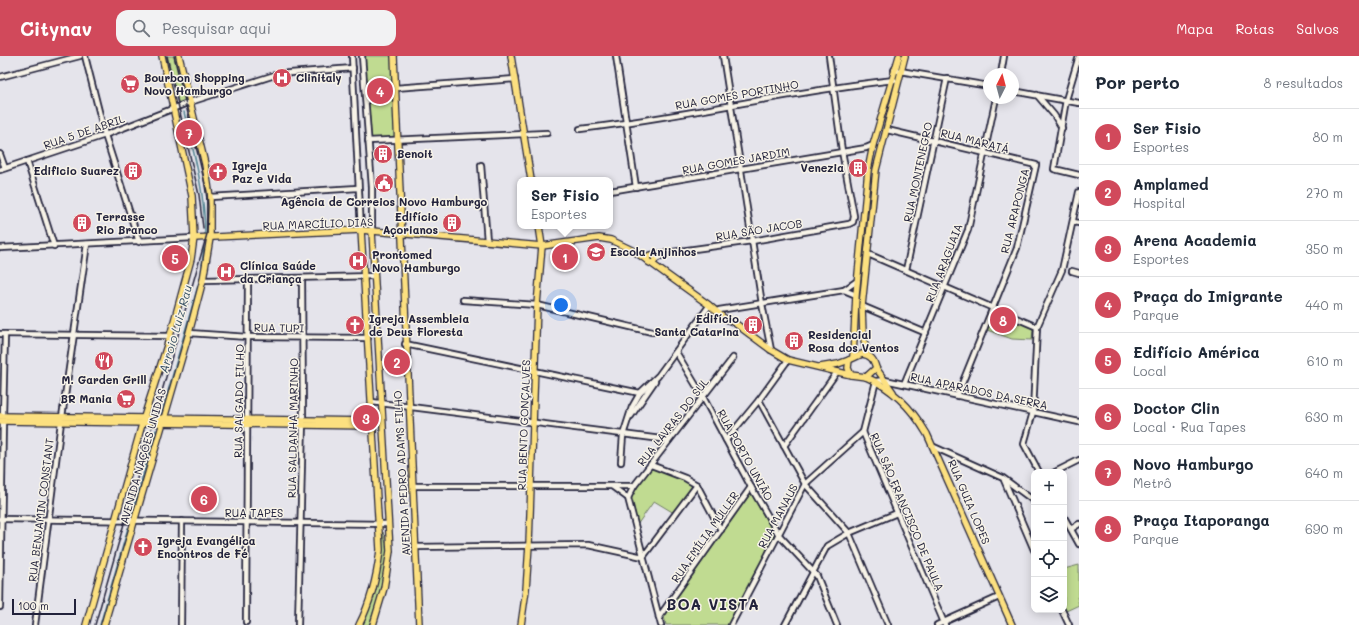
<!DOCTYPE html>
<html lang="pt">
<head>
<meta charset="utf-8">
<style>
	body { margin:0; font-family:Mali,sans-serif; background:#f2f2f3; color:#1f2937 }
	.controls { position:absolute; right:12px; bottom:12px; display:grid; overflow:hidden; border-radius:8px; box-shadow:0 2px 10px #0003 }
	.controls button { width:36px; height:36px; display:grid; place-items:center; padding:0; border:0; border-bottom:1px solid #e0e1e3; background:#fff; color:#1f2937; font:20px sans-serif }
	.compass { position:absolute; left:983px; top:12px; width:36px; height:36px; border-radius:50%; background:#fff; box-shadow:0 2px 10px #0003; rotate:6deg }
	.scale { position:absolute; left:12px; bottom:10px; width:64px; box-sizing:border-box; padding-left:4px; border:2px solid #22223b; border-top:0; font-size:11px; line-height:14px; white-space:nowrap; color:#22223b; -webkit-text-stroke:3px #f7f3e8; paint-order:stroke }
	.you { position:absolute; left:561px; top:249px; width:14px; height:14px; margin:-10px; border:3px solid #fff; border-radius:50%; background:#1a73e8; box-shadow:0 0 0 6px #1a73e833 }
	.badge { display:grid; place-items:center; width:26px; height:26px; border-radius:50%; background:#d1495b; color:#fff; font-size:13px; font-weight:700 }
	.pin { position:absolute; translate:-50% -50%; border:2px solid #fff; box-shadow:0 1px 4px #0006 }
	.popup { position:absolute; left:517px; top:121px; width:96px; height:52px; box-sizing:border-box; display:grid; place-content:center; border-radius:8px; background:#fff; filter:drop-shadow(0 1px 3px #0005); font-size:13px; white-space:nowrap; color:#747a83 }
	.popup b { font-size:15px; color:#1f2937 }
	.popup::after { content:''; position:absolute; left:50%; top:100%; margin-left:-8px; border:8px solid transparent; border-top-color:#fff }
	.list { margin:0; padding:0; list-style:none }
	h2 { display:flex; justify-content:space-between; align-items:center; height:52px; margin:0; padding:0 16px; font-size:17px }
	h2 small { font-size:13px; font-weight:400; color:#747a83 }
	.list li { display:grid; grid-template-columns:26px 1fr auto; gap:12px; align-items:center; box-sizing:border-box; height:56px; padding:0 16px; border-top:1px solid #e0e1e3 }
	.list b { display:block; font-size:15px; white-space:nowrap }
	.list p { margin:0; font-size:13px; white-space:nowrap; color:#747a83 }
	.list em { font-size:13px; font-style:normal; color:#747a83 }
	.icon { flex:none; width:22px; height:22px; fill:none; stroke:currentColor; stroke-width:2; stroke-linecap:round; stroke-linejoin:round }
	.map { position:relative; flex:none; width:1079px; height:569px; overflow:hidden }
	header { display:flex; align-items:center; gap:24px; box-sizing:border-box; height:56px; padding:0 20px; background:#d1495b; color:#fff }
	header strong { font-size:19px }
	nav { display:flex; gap:22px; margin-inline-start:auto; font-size:14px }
	.search { width:280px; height:36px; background:#f2f2f3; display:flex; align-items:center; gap:10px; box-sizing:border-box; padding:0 14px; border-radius:12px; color:#747a83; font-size:15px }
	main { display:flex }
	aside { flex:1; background:#fff }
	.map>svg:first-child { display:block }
</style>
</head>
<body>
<header>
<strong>Citynav</strong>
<div class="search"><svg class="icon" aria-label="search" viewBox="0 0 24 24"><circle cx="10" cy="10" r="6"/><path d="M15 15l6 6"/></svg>Pesquisar aqui</div>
<nav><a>Mapa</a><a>Rotas</a><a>Salvos</a></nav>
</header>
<main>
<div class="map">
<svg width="1079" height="569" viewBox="0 0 1079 569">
	<rect width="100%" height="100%" fill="#e5e4eb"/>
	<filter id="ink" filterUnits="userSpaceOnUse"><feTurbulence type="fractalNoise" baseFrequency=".025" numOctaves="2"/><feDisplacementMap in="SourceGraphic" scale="8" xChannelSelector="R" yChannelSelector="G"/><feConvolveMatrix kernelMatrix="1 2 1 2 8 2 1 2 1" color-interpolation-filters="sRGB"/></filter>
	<g filter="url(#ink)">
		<!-- green -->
		<g fill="#c0db91" stroke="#717e66">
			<path d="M166 0H177L187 46 179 49Z"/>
			<path d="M364 0H392L396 82 371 83 368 71Z"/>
			<path d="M995 255 1033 272 1032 284 1012 283 987 274Z"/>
			<path d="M651 410 695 430 674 457 654 445 637 469 630 442 636 430Z"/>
			<path d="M751 437 775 480 728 569H666L664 560Z"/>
			<path d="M383 476C393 507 379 539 369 569H361L383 493Z"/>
			<path d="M1079 509V539L1077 541 1079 549 1066 555 1064 551V513Z"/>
		</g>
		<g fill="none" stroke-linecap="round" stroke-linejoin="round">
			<!-- stream -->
			<g stroke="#548593" stroke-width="1.5">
				<path d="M184 56C194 97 205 137 205 179"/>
				<path d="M161 360 201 219 204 190"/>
				<path d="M132 457 156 374"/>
				<path d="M100 569 128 472"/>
			</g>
			<defs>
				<g id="minor">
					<path d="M85 0 105 79 139 186"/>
					<path d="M352 0 361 174"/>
					<path d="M362 0 372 131V175"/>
					<path d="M616 0 636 131"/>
					<path d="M723 0 762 248 771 294"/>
					<path d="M1079 0 1066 44 1054 113 1079 119"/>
					<path d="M894 14 989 30"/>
					<path d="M1001 18 1004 0"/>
					<path d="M0 21 80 0"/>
					<path d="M395 32 515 23"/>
					<path d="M1013 35 1079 47"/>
					<path d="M1037 39 1054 59 1062 72"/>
					<path d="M580 73C686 61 789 35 894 24"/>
					<path d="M887 74 1036 109 1017 192 957 340"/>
					<path d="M368 85 547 77"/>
					<path d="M0 98 5 112"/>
					<path d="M27 105 54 190"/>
					<path d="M481 109 487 185"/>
					<path d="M0 114 105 79 190 46 278 18 353 12"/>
					<path d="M610 135 866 92 873 89"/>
					<path d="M210 141 358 132"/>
					<path d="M1073 166 1079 167"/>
					<path d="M0 192 194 182"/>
					<path d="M868 198 1037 271"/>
					<path d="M651 199 752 185 849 168 853 166 854 160 842 95 829 0"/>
					<path d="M656 203 666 198"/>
					<path d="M906 214 947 22"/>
					<path d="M1072 215 1079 217"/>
					<path d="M203 224 374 220"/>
					<path d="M844 234 856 239"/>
					<path d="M463 244 537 249 652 276"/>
					<path d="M862 250 926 277"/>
					<path d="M719 254 844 234 857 225"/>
					<path d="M189 277 248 281 368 282"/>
					<path d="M0 278 170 280"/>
					<path d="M405 288 640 337"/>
					<path d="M676 296 703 341 751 431 779 479 817 520 837 569"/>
					<path d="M904 328 968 174 996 42"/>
					<path d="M759 344 805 428 849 477 888 569"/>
					<path d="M372 346 669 384"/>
					<path d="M3 360 5 278"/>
					<path d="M631 360 655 325"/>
					<path d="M726 384 759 344 788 304"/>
					<path d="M784 390 837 316"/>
					<path d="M934 391 1003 422 1034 445"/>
					<path d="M621 406 623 379 632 351 640 337 658 320 709 250"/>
					<path d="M651 409 685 422 697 429 721 474"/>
					<path d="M1039 416 1024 388 1033 356 1037 271 1062 214 1079 136"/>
					<path d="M1055 416 1079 404"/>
					<path d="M1004 424 1034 494"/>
					<path d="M413 430H634"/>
					<path d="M613 431 628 442 661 569"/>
					<path d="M628 442 634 430 733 302"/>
					<path d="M1064 461 1079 488"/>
					<path d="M0 463 388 468"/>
					<path d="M1071 473 1079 468"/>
					<path d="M415 491 588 489 643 501 697 429"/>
					<path d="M0 551 3 365"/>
					<path d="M1062 554 1069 569"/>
					<path d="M659 561 751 431"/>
					<path d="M246 566 248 224"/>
					<path d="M35 569 61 366 60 363 62 361 87 188"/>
					<path d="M181 569 182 465"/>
					<path d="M298 569 303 364 302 223"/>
					<path d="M731 569 805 428 863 376"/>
					<path d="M785 569 827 490 849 477 897 457"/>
					<path d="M937 569 999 541"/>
					<path d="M945 569 863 376 876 325 885 324 1079 366"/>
				</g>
				<g id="major">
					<path d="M394 0 419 569"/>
					<path d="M511 0 531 124"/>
					<path d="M372 175 390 495 384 532 373 569"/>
					<path d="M194 182 361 174 542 190 599 182 611 184 634 195 709 249 724 262 733 266"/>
					<circle cx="651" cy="203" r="4"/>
					<path d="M732 265 771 294 788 304 851 319"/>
					<path d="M862 298C871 299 874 304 876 312L866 321 851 319 848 312 849 304Z"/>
					<path d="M867 298 863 279 862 250 876 114 905 0"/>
					<path d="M853 301 856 239 868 114 873 89 899 0"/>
					<path d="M820 311 838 308 849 304"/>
					<path d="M876 312 893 336"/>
					<path d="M866 321C892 332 913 354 927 378L1012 569"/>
					<path d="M0 360 373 365"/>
					<path d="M0 365 373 370"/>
					<path d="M86 569 144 361 170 280 191 203 194 182 192 140 162 0"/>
					<path d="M104 569 189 277 203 224 210 182V141L205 108 179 0"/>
					<path d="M359 569C371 546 377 520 380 494L361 174"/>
					<path d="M521 569 526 534 529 489 537 249 542 190 539 170"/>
				</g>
			</defs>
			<!-- minor casing -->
			<use href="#minor" stroke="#22223b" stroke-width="8"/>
			<!-- major casing -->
			<use href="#major" stroke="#22223b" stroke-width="8"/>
			<!-- minor -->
			<use href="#minor" stroke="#f7f3e8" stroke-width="4.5"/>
			<!-- major -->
			<use href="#major" stroke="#fce080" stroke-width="5.5"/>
			<!-- rail -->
			<g stroke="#22223b" stroke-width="1.5">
				<path d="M167 0 199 139 203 172"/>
				<path d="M95 569 207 178 208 151 207 136 174 0"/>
			</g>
		</g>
	</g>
	<!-- icons -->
	<defs>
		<symbol id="hospital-disc" viewBox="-11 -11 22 22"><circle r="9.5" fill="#d1495b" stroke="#f7f3e8"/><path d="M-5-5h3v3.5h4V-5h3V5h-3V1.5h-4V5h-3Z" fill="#fff"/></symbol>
		<symbol id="supermarket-disc" viewBox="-11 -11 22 22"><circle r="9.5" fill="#d1495b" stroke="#f7f3e8"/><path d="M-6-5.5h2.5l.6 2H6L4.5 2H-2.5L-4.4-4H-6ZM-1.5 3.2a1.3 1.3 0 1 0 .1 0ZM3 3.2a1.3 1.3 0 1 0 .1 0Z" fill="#fff"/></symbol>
		<symbol id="building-disc" viewBox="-11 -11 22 22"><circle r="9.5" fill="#d1495b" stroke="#f7f3e8"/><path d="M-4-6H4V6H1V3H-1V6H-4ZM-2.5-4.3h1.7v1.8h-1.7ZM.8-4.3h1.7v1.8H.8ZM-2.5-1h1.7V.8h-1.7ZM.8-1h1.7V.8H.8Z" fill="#fff"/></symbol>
		<symbol id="church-disc" viewBox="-11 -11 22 22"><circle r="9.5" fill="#d1495b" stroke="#f7f3e8"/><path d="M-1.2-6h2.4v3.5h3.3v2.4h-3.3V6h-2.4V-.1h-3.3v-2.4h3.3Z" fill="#fff"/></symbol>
		<symbol id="civic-disc" viewBox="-11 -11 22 22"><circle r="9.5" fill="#d1495b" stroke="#f7f3e8"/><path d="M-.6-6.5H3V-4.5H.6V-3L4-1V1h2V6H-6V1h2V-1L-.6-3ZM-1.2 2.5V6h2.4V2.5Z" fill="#fff"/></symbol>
		<symbol id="school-disc" viewBox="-11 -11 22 22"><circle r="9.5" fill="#d1495b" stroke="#f7f3e8"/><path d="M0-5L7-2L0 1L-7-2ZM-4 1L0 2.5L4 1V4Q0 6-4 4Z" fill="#fff"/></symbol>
		<symbol id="restaurant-disc" viewBox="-11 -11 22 22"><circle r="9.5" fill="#d1495b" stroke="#f7f3e8"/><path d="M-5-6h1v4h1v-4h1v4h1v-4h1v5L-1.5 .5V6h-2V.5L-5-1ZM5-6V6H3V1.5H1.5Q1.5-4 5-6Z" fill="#fff"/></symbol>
	</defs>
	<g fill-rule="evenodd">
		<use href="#hospital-disc" x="271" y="11" width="22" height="22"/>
		<use href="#supermarket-disc" x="119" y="17" width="22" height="22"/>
		<use href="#building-disc" x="372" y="87" width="22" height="22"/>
		<use href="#building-disc" x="847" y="101" width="22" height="22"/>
		<use href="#building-disc" x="122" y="104" width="22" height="22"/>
		<use href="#church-disc" x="207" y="105" width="22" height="22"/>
		<use href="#civic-disc" x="373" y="116" width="22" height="22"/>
		<use href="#building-disc" x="71" y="156" width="22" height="22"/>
		<use href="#building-disc" x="441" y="156" width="22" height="22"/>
		<use href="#school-disc" x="585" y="185" width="22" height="22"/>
		<use href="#hospital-disc" x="347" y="194" width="22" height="22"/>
		<use href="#hospital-disc" x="215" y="205" width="22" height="22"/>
		<use href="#church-disc" x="344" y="258" width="22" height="22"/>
		<use href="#building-disc" x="742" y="258" width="22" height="22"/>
		<use href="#building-disc" x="783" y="274" width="22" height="22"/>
		<use href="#restaurant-disc" x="93" y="294" width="22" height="22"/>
		<use href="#supermarket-disc" x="115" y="332" width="22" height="22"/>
		<use href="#church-disc" x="132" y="480" width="22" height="22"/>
	</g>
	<g text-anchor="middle" stroke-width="3" stroke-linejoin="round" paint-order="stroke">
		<!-- poi labels -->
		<g font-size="11" font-weight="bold" fill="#22223b" stroke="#f7f3e8" text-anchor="start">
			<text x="144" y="26">Bourbon Shopping<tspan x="144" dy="13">Novo Hamburgo</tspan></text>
			<text x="296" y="26">Clinitaly</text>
			<text x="397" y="102">Benoit</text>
			<text x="232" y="114">Igreja<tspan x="232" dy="13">Paz e Vida</tspan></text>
			<text x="844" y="116" text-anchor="end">Venezia</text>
			<text x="119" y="119" text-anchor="end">Edificio Suarez</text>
			<text x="384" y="150" text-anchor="middle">Agência de Correios Novo Hamburgo</text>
			<text x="96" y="165">Terrasse<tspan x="96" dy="13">Rio Branco</tspan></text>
			<text x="438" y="165" text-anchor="end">Edifício<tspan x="438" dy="13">Açorianos</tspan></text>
			<text x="610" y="200">Escola Anjinhos</text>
			<text x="372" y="203">Prontomed<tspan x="372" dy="13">Novo Hamburgo</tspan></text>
			<text x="240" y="214">Clínica Saúde<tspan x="240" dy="13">da Criança</tspan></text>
			<text x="369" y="267">Igreja Assembleia<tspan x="369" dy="13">de Deus Floresta</tspan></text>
			<text x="739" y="267" text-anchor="end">Edifício<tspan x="739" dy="13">Santa Catarina</tspan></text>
			<text x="808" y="283">Residencial<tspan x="808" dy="13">Rosa dos Ventos</tspan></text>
			<text x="104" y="328" text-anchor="middle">M. Garden Grill</text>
			<text x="112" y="347" text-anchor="end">BR Mania</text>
			<text x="157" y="489">Igreja Evangélica<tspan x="157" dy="13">Encontros de Fé</tspan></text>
		</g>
		<!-- street labels -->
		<g font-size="11" fill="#22223b" stroke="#f7f3e8">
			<text transform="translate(737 39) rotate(-10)" y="4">RUA GOMES PORTINHO</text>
			<text transform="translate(84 76) rotate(-19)" y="4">RUA 5 DE ABRIL</text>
			<text transform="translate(975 85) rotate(14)" y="4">RUA MARATÁ</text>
			<text transform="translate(736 105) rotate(-10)" y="4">RUA GOMES JARDIM</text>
			<text transform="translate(918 116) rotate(-78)" y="4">RUA MONTENEGRO</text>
			<text transform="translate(1015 155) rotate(-76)" y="4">RUA ARAPONGA</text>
			<text transform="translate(318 168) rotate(-2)" y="4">RUA MARCÍLIO DIAS</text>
			<text transform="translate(759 174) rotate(-9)" y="4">RUA SÃO JACOB</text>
			<text transform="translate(944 207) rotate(-69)" y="4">RUA ARAGUAIA</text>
			<text transform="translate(279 272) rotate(1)" y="4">RUA TUPI</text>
			<text transform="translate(979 335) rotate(12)" y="4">RUA APARADOS DA SERRA</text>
			<text transform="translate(239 345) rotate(-89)" y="4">RUA SALGADO FILHO</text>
			<text transform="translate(673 366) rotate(-52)" y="4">RUA LAVRAS DO SUL</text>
			<text transform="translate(524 369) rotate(-88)" y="4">RUA BENTO GONÇALVES</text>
			<text transform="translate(293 372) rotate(-89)" y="4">RUA SALDANHA MARINHO</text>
			<text transform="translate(745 399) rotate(61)" y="4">RUA PORTO UNIÃO</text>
			<text transform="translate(143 400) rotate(-74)" y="4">AVENIDA NAÇÕES UNIDAS</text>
			<text transform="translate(402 417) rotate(-93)" y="4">AVENIDA PEDRO ADAMS FILHO</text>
			<text transform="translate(969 446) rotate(67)" y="4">RUA GUIA LOPES</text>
			<text transform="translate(41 454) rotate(-83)" y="4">RUA BENJAMIN CONSTANT</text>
			<text transform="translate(907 456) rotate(67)" y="4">RUA SÃO FRANCISCO DE PAULA</text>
			<text x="254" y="461">RUA TAPES</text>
			<text transform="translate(778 460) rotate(-62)" y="4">RUA MANAUS</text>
			<text transform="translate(705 481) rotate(-55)" y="4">RUA EMÍLIA MULLER</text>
		</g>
		<!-- water labels -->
		<g font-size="12" font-style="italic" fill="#3b5467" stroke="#f7f3e8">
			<text transform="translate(176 273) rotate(-74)" y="4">Arroio Luiz Rau</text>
		</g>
		<!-- district labels -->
		<g font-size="15" font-weight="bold" letter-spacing="1" fill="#22223b" stroke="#f7f3e8">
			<text x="713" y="554">BOA VISTA</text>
		</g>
	</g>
</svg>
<div class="controls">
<button>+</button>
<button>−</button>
<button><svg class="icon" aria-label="locate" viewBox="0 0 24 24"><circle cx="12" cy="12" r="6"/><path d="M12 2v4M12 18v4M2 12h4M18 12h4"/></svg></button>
<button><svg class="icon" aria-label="layers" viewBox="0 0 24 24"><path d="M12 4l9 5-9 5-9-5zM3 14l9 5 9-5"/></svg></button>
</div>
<svg class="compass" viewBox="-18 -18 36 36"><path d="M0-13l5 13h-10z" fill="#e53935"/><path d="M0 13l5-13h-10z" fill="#747a83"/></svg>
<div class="scale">100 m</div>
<div class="you"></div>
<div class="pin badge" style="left:565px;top:201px">1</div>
<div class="popup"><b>Ser Fisio</b>Esportes</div>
<div class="pin badge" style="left:397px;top:306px">2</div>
<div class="pin badge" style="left:366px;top:362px">3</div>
<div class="pin badge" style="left:380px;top:35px">4</div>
<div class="pin badge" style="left:175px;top:202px">5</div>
<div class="pin badge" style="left:204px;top:443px">6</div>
<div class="pin badge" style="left:189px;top:77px">7</div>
<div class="pin badge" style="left:1003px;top:264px">8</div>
</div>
<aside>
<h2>Por perto<small>8 resultados</small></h2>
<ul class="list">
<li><span class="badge">1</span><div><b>Ser Fisio</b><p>Esportes</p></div><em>80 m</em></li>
<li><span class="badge">2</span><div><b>Amplamed</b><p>Hospital</p></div><em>270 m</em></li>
<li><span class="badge">3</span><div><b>Arena Academia</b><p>Esportes</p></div><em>350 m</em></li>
<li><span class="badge">4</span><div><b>Praça do Imigrante</b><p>Parque</p></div><em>440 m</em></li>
<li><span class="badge">5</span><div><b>Edifício América</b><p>Local</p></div><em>610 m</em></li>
<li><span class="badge">6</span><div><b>Doctor Clin</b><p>Local · Rua Tapes</p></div><em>630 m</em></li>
<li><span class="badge">7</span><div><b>Novo Hamburgo</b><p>Metrô</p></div><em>640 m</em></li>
<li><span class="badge">8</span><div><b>Praça Itaporanga</b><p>Parque</p></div><em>690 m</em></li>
</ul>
</aside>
</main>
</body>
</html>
